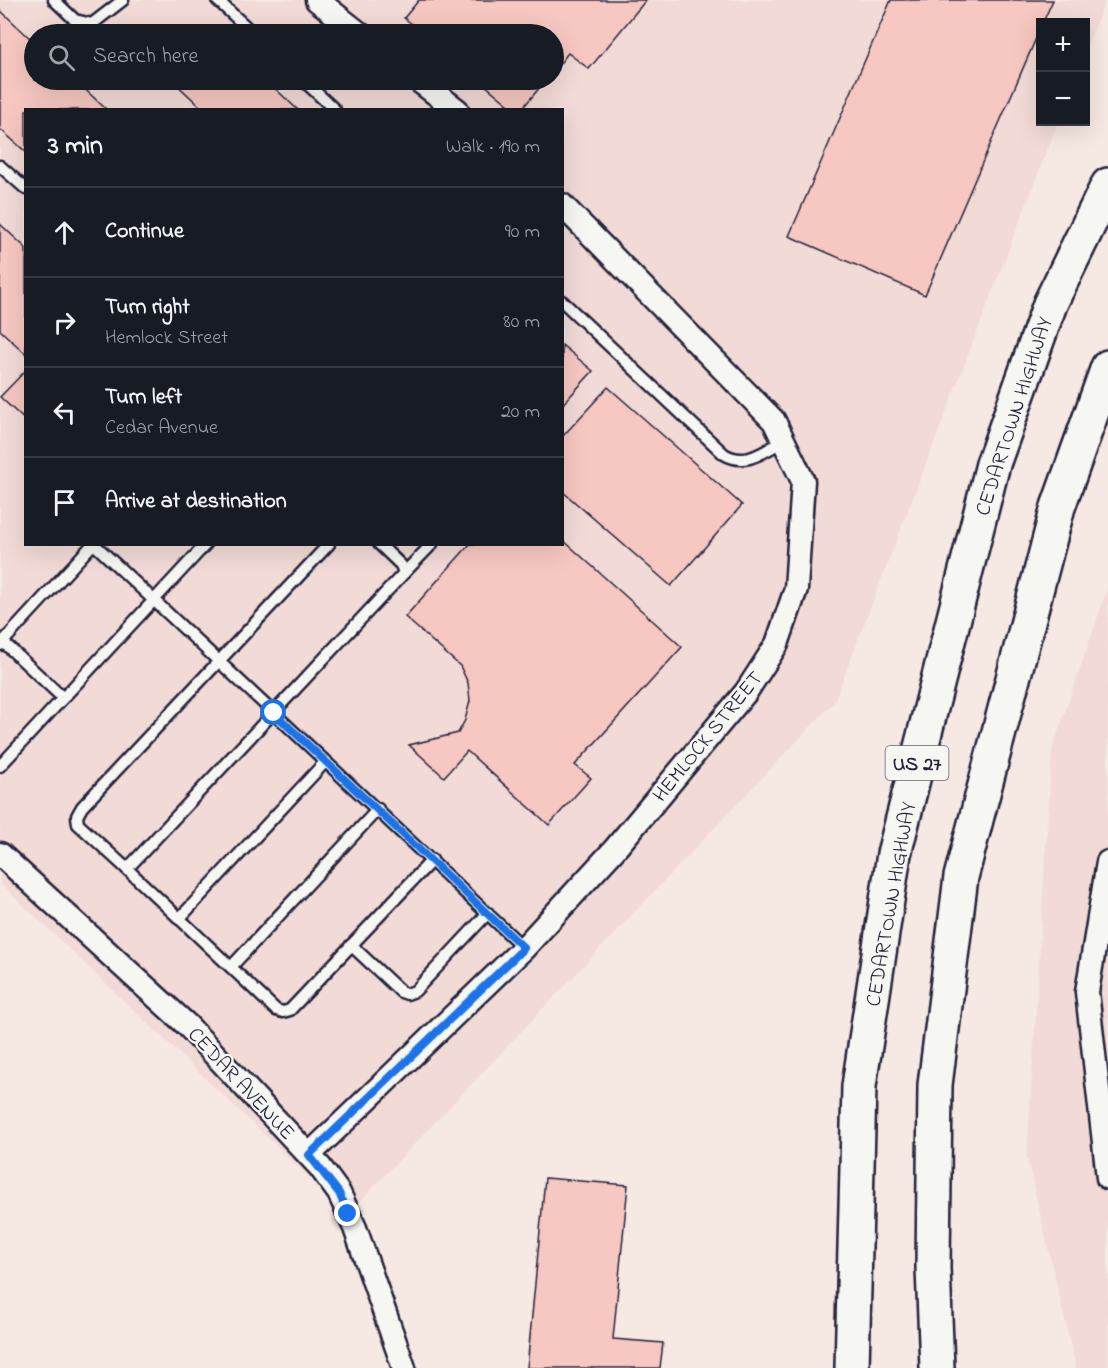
<!DOCTYPE html>
<html lang="en">
<head>
<meta charset="utf-8">
<style>
	body { margin:0; font-family:"Indie Flower",sans-serif; background:#242831; color:#f1f3f6 }
	.controls { position:absolute; right:18px; top:18px; display:grid; overflow:hidden; border-radius:0px; box-shadow:0 6px 24px #0002 }
	.controls button { width:54px; height:54px; display:grid; place-items:center; padding:0; border:0; border-bottom:2px solid #363941; background:#171b24; color:#f1f3f6; font:30px sans-serif }
	.stop { position:absolute; width:18px; height:18px; margin:-14px; border:4px solid #1a73e8; border-radius:50%; background:#fff }
	.stop.end { background:#1a73e8; border-color:#fff; box-shadow:0 2px 6px #0008 }
	.list { margin:0; padding:0; list-style:none }
	h2 { display:flex; justify-content:space-between; align-items:center; height:78px; margin:0; padding:0 24px; font-size:26px }
	h2 small { font-size:20px; font-weight:400; color:#9ea1a6 }
	.list li { display:grid; grid-template-columns:39px 1fr auto; gap:18px; align-items:center; box-sizing:border-box; height:90px; padding:0 24px; border-top:2px solid #363941 }
	.list b { display:block; font-size:22px; white-space:nowrap }
	.list p { margin:0; font-size:20px; white-space:nowrap; color:#9ea1a6 }
	.list em { font-size:20px; font-style:normal; color:#9ea1a6 }
	.icon { flex:none; width:33px; height:33px; fill:none; stroke:currentColor; stroke-width:2; stroke-linecap:round; stroke-linejoin:round }
	.map { position:relative; flex:none; width:1108px; height:1368px; overflow:hidden }
	.search { position:absolute; background:#171b24; box-shadow:0 6px 24px #0002; left:24px; top:24px; width:540px; height:66px; display:flex; align-items:center; gap:15px; box-sizing:border-box; padding:0 21px; border-radius:33px; color:#9ea1a6; font-size:22px }
	.panel { position:absolute; background:#171b24; box-shadow:0 6px 24px #0002; left:24px; top:108px; width:540px; height:438px; border-radius:0px }
	.map>svg:first-child { display:block }
</style>
</head>
<body>
<div class="map">
<svg width="1108" height="1368" viewBox="0 0 1108 1368">
	<rect width="100%" height="100%" fill="#f6e8e3"/>
	<filter id="ink" filterUnits="userSpaceOnUse"><feTurbulence type="fractalNoise" baseFrequency=".0167" numOctaves="2"/><feDisplacementMap in="SourceGraphic" scale="12" xChannelSelector="R" yChannelSelector="G"/><feConvolveMatrix kernelMatrix="1 2 1 2 8 2 1 2 1" color-interpolation-filters="sRGB"/></filter>
	<g filter="url(#ink)">
		<!-- built -->
		<g fill="#f2dad6" fill-rule="evenodd">
			<path d="M0 0H1105L1086 49V22H1040V122H1058L834 702 348 1214 0 883ZM34 34H554V80H34ZM26 110H562V544H26Z"/>
			<path d="M1108 587V1368H1076L1027 1157 1052 750Z"/>
		</g>
		<!-- building -->
		<g fill="#f7c7c1" stroke="#22223b" stroke-width="1.5">
			<path d="M419 0H646L589 69 568 53 554 71V34H425L404 18Z"/>
			<path d="M891 0H1053L1043 22H1040V29L925 295 789 236Z"/>
			<path d="M0 10 34 42V80H75L107 110H26V152L0 129Z"/>
			<path d="M172 80H266L298 110H204Z"/>
			<path d="M479 80H546L521 110H515Z"/>
			<path d="M0 224 26 248V354L0 330Z"/>
			<path d="M562 345 593 371 562 405Z"/>
			<path d="M26 370V421L0 397Z"/>
			<path d="M608 387 742 505 671 586 562 491V437Z"/>
			<path d="M562 539 682 647 575 765 591 778 549 825 467 751 444 777 409 745 458 733 465 720 470 701 468 683 460 666 405 617 470 544H562Z"/>
			<path d="M545 1178 628 1185 613 1339 663 1343 660 1368H527Z"/>
		</g>
		<g fill="none" stroke-linecap="round" stroke-linejoin="round">
			<defs>
				<g id="service">
					<path d="M54 0 75 20 92 24 123 0"/>
					<path d="M217 0 254 34"/>
					<path d="M303 80 335 110"/>
					<path d="M0 166 26 189"/>
					<path d="M562 301 724 454C746 467 763 452 783 441"/>
					<path d="M94 544 524 948"/>
					<path d="M329 544 82 807 77 816 78 824 127 869 404 573 401 565 379 544"/>
					<path d="M404 573 432 544"/>
					<path d="M3 642 63 698"/>
					<path d="M0 645 93 544"/>
					<path d="M0 766 206 544"/>
					<path d="M127 869 276 1010 283 1012 290 1010 432 860"/>
					<path d="M179 919 326 761"/>
					<path d="M351 945 401 992 407 994 415 991 488 913"/>
					<path d="M231 967 378 809"/>
				</g>
				<g id="minor">
					<path d="M317 0 360 34"/>
					<path d="M418 80 457 110"/>
					<path d="M0 854 187 1025 320 1167 339 1193 355 1228 404 1368"/>
					<path d="M1108 862 1087 992 1108 1178"/>
					<path d="M309 1155 524 948 614 850 746 692 777 644 796 589 803 481 774 421 562 205"/>
				</g>
				<g id="motorway">
					<path d="M852 1368 859 1086 894 854 993 464 1050 304 1108 185"/>
					<path d="M937 1368 933 1268 935 1085 961 877 1058 507 1108 367"/>
				</g>
			</defs>
			<!-- service casing -->
			<use href="#service" stroke="#22223b" stroke-width="15"/>
			<!-- minor casing -->
			<use href="#minor" stroke="#22223b" stroke-width="27"/>
			<!-- motorway casing -->
			<use href="#motorway" stroke="#22223b" stroke-width="38"/>
			<!-- service -->
			<use href="#service" stroke="#f6f6f2" stroke-width="10"/>
			<!-- minor -->
			<use href="#minor" stroke="#f6f6f2" stroke-width="22"/>
			<!-- motorway -->
			<use href="#motorway" stroke="#f6f6f2" stroke-width="33"/>
		</g>
	</g>
	<g fill="none" stroke-linecap="round" stroke-linejoin="round" filter="url(#ink)">
		<!-- route -->
		<path stroke="#1a73e8" stroke-width="8" d="M274 713 524 948 309 1155 339 1193 348 1214"/>
	</g>
	<g text-anchor="middle" stroke-width="4.5" stroke-linejoin="round" paint-order="stroke">
		<!-- shield labels -->
		<rect fill="#f6f6f2" stroke="#626272" stroke-width="1.5" x="885.5" y="746" width="63" height="34" rx="4.5"/>
		<g font-size="20" font-weight="bold" fill="#22223b">
			<text x="917" y="770">US 27</text>
		</g>
		<!-- street labels -->
		<g font-size="21" fill="#22223b" stroke="#f6f6f2">
			<text transform="translate(1013 416) rotate(-72)" y="7">CEDARTOWN HIGHWAY</text>
			<text transform="translate(707 736) rotate(-51)" y="7">HEMLOCK STREET</text>
			<text transform="translate(890 904) rotate(-80)" y="7">CEDARTOWN HIGHWAY</text>
			<text transform="translate(242 1083) rotate(47)" y="7">CEDAR AVENUE</text>
		</g>
	</g>
</svg>
<div class="controls">
<button>+</button>
<button>−</button>
</div>
<div class="stop" style="left:274px;top:713px"></div>
<div class="stop end" style="left:348px;top:1214px"></div>
<div class="search"><svg class="icon" aria-label="search" viewBox="0 0 24 24"><circle cx="10" cy="10" r="6"/><path d="M15 15l6 6"/></svg>Search here</div>
<section class="panel">
<h2>3 min<small>Walk · 190 m</small></h2>
<ul class="list">
<li><svg class="icon" aria-label="ahead" viewBox="0 0 24 24"><path d="M12 20V5M6 11l6-6 6 6"/></svg><div><b>Continue</b></div><em>90 m</em></li>
<li><svg class="icon" aria-label="right" viewBox="0 0 24 24"><path d="M7 20v-9h11M14 6l5 5-5 5"/></svg><div><b>Turn right</b><p>Hemlock Street</p></div><em>80 m</em></li>
<li><svg class="icon" aria-label="left" viewBox="0 0 24 24"><path d="M17 20v-9H6M10 6l-5 5 5 5"/></svg><div><b>Turn left</b><p>Cedar Avenue</p></div><em>20 m</em></li>
<li><svg class="icon" aria-label="arrive" viewBox="0 0 24 24"><path d="M6 21V4h12l-3 4 3 4H6"/></svg><div><b>Arrive at destination</b></div></li>
</ul>
</section>
</div>
</body>
</html>
